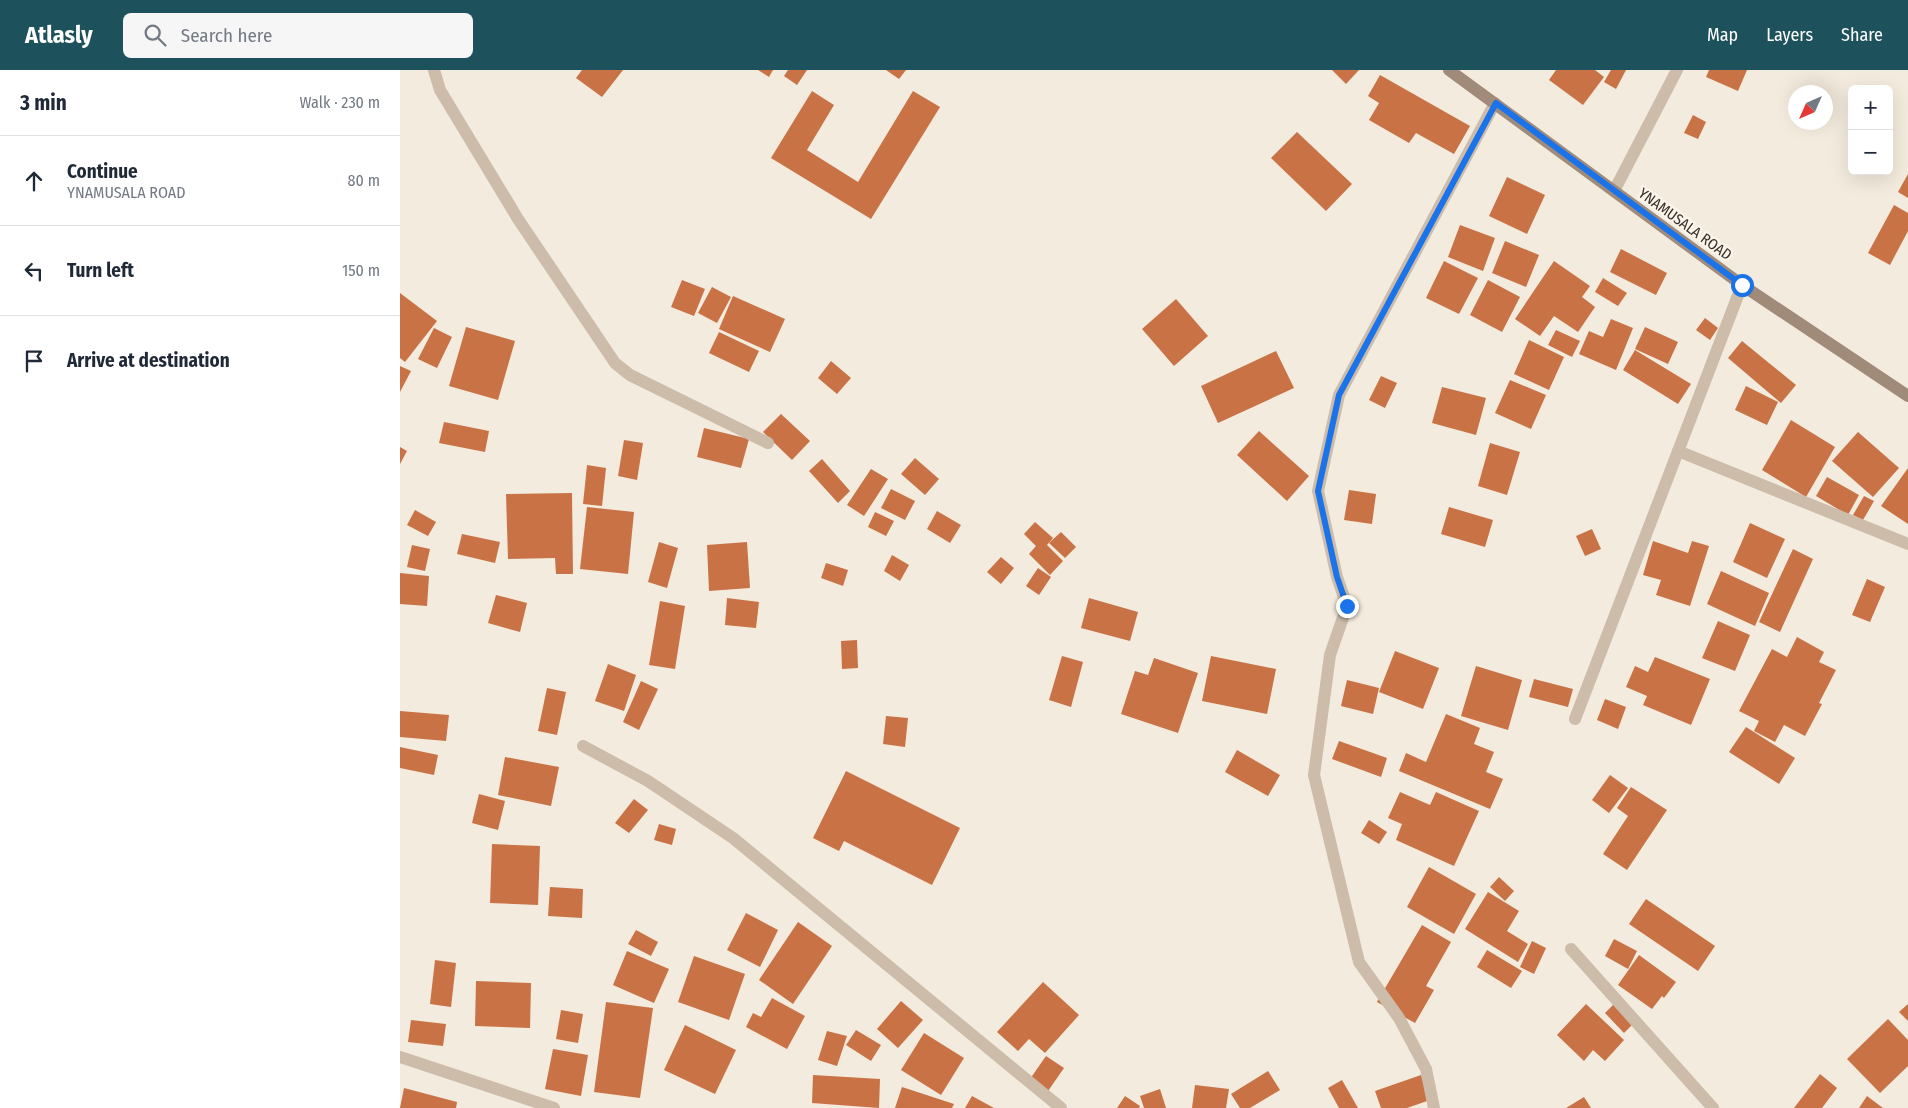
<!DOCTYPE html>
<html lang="en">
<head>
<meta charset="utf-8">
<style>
	body { margin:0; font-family:"Fira Sans Condensed",sans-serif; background:#f6f6f7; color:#1f2937 }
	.controls { position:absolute; right:15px; top:15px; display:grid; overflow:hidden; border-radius:8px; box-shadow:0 5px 20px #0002 }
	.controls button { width:45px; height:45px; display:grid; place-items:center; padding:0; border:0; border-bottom:1px solid #e0e1e3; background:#fff; color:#1f2937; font:25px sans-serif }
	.compass { position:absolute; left:1388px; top:15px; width:45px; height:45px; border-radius:50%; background:#fff; box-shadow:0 5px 20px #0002; rotate:225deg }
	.stop { position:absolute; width:15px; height:15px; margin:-11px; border:4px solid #1a73e8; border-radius:50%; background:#fff }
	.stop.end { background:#1a73e8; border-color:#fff; box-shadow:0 1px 5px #0008 }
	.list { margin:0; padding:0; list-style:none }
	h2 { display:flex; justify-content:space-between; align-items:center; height:65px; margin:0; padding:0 20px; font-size:21px }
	h2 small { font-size:16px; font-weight:400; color:#747a83 }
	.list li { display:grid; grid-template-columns:32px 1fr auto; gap:15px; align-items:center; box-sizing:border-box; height:90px; padding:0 20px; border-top:1px solid #e0e1e3 }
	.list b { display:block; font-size:19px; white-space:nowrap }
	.list p { margin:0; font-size:16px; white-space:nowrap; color:#747a83 }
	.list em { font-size:16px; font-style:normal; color:#747a83 }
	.icon { flex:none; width:28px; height:28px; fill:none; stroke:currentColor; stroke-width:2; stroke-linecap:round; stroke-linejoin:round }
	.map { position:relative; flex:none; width:1508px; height:1038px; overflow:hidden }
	header { display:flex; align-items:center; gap:30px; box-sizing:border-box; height:70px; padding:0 25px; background:#1d515b; color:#fff }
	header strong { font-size:24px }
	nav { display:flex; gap:28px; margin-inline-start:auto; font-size:18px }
	.search { width:350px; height:45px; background:#f6f6f7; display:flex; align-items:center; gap:12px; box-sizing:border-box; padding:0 18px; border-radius:8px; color:#747a83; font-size:19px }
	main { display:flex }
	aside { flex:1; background:#fff }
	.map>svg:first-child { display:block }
</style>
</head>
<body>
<header>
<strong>Atlasly</strong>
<div class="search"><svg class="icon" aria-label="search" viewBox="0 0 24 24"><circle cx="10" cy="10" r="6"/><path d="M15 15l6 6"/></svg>Search here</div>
<nav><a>Map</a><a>Layers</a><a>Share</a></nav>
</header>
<main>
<aside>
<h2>3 min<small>Walk · 230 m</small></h2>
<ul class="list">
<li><svg class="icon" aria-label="ahead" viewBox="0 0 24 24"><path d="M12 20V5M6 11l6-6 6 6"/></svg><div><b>Continue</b><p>YNAMUSALA ROAD</p></div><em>80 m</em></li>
<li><svg class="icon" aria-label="left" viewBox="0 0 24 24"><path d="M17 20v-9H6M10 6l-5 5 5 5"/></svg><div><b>Turn left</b></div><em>150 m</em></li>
<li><svg class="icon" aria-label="arrive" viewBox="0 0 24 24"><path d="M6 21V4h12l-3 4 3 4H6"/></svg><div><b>Arrive at destination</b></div></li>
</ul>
</aside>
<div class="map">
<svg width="1508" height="1038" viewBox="0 0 1508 1038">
	<rect width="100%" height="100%" fill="#f3ebdd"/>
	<!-- building -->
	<g fill="#c97245">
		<path d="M182 0H223L202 27 176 8Z"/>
		<path d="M358 0H373L369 7Z"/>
		<path d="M388 0H407L397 15 384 6Z"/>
		<path d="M486 0H506L499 9Z"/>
		<path d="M932 0H959L946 14Z"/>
		<path d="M1156 0H1195L1204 7 1183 35 1149 10Z"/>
		<path d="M1211 0H1226L1216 19 1204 12Z"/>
		<path d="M1309 0H1347L1338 21 1306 7Z"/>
		<path d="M980 5 1070 56 1054 84 1016 63 1009 73 969 50 979 33 968 26Z"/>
		<path d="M412 21 434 35 407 80 458 112 513 21 540 37 471 149 371 88Z"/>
		<path d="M1293 45 1306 52 1298 69 1284 63Z"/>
		<path d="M897 62 952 114 926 141 871 88Z"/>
		<path d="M1508 104V128L1498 122Z"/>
		<path d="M1107 107 1145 125 1127 164 1089 146Z"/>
		<path d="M1494 135 1508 143V161L1490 195 1468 183Z"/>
		<path d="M1060 155 1095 168 1083 201 1048 187Z"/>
		<path d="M1105 171 1139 185 1126 217 1092 203Z"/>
		<path d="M1221 179 1267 203 1256 225 1210 202Z"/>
		<path d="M1044 191 1078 208 1059 244 1026 228Z"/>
		<path d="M1154 191 1190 216 1182 227 1195 237 1178 262 1154 246 1140 266 1115 249Z"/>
		<path d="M1203 208 1227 223 1218 236 1195 222Z"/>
		<path d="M282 210 305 219 294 246 271 237Z"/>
		<path d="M1088 210 1120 227 1102 262 1070 245Z"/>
		<path d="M312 217 331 227 317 253 298 243Z"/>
		<path d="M0 223 37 251 5 292 0 288Z"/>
		<path d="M333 226 385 249 370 282 319 259Z"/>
		<path d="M776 229 808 266 774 296 742 259Z"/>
		<path d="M1305 248 1318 258 1310 270 1296 260Z"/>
		<path d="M1211 249 1233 258 1216 300 1179 284 1189 261 1203 267Z"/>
		<path d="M66 257 115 271 98 330 49 316Z"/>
		<path d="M1245 257 1278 272 1268 294 1235 279Z"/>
		<path d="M34 258 52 267 37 298 18 289Z"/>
		<path d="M1156 260 1180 271 1172 287 1148 275Z"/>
		<path d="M319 262 359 281 349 302 309 283Z"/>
		<path d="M1129 270 1164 287 1149 320 1114 304Z"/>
		<path d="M1342 271 1396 315 1381 333 1328 288Z"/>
		<path d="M1235 280 1291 314 1278 334 1223 300Z"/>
		<path d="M876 281 894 318 818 353 801 316Z"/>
		<path d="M431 291 451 308 437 324 418 308Z"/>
		<path d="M0 296 11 301 0 322Z"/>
		<path d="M981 306 997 313 985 338 969 330Z"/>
		<path d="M1110 310 1146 325 1131 359 1095 343Z"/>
		<path d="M1346 316 1378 332 1367 355 1335 340Z"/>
		<path d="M1042 317 1086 328 1076 365 1032 353Z"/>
		<path d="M381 344 410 371 392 390 363 362Z"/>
		<path d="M1391 350 1435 377 1406 427 1362 400Z"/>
		<path d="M44 352 89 361 85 382 39 373Z"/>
		<path d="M304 358 349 369 341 398 297 387Z"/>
		<path d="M859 361 909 406 887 431 837 385Z"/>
		<path d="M1458 362 1499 398 1473 427 1432 391Z"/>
		<path d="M224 370 243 373 237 410 218 406Z"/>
		<path d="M1090 373 1120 382 1107 425 1078 416Z"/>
		<path d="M0 377 7 381 0 394Z"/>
		<path d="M515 388 539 409 525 425 501 404Z"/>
		<path d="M422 389 450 421 438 433 409 401Z"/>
		<path d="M187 395 206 398 202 436 183 434Z"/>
		<path d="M1508 398V454L1481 436Z"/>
		<path d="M471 399 488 409 464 446 447 435Z"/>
		<path d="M1427 407 1459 425 1448 445 1416 426Z"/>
		<path d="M491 419 515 431 505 450 481 438Z"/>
		<path d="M949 420 976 424 972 454 944 450Z"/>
		<path d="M172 423 173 504H156L155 488 108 489 106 424Z"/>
		<path d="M1464 426 1474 431 1463 450 1453 445Z"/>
		<path d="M187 437 234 442 228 504 180 499Z"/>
		<path d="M1049 437 1093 450 1085 477 1041 464Z"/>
		<path d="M15 440 36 452 28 466 7 455Z"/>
		<path d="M537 441 561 455 550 473 527 459Z"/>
		<path d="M475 442 494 451 486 466 468 457Z"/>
		<path d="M635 452 653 468 647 475 663 491 650 505 629 484 636 476 624 464Z"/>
		<path d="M1350 453 1385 469 1367 508 1333 492Z"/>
		<path d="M1192 459 1201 479 1185 486 1176 466Z"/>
		<path d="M661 462 676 477 665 488 649 473Z"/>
		<path d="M62 464 100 472 95 493 57 484Z"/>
		<path d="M1253 471 1288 483 1292 471 1309 476 1290 536 1256 525 1261 510 1243 505Z"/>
		<path d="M259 472 278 478 267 518 248 512Z"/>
		<path d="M347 472 350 518 309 521 307 475Z"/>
		<path d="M12 475 30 479 25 501 7 497Z"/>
		<path d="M1393 479 1413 489 1380 562 1359 552Z"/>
		<path d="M492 485 509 495 500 511 484 501Z"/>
		<path d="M601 487 614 498 601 514 587 502Z"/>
		<path d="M426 493 448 500 443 516 421 508Z"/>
		<path d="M638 498 651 507 639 525 626 516Z"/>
		<path d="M1321 501 1369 523 1355 556 1307 534Z"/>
		<path d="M0 503 29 506 27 536 0 534Z"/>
		<path d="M1467 509 1485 517 1470 552 1452 545Z"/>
		<path d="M96 525 127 533 120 562 88 553Z"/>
		<path d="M327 528 359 532 356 558 325 555Z"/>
		<path d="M689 528 738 542 730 571 681 558Z"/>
		<path d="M260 531 285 536 275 599 249 595Z"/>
		<path d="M1318 551 1350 565 1335 601 1302 588Z"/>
		<path d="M1397 567 1424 582 1419 592 1436 600 1419 633 1422 634 1405 666 1384 655 1375 672 1354 661 1359 651 1339 641 1372 579 1387 587Z"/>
		<path d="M457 570 458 598 442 599 441 571Z"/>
		<path d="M995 581 1039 598 1023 639 979 622Z"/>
		<path d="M662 586 683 592 671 637 649 630Z"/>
		<path d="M811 586 876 599 867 644 802 631Z"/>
		<path d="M1255 587 1310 609 1291 655 1243 635 1247 626 1226 617 1235 596 1248 602Z"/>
		<path d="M754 588 798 603 778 663 721 644 735 601 748 605Z"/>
		<path d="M208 594 236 605 224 641 195 631Z"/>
		<path d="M1076 596 1122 610 1108 660 1061 646Z"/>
		<path d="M1134 609 1173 619 1168 637 1129 627Z"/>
		<path d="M947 610 979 618 973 644 941 636Z"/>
		<path d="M241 611 258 619 239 660 223 652Z"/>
		<path d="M147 618 166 622 157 665 138 661Z"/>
		<path d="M1205 629 1226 637 1218 659 1197 650Z"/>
		<path d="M0 641 49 645 46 671 0 667Z"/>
		<path d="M1046 644 1080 658 1074 674 1094 682 1086 702 1103 709 1090 739 999 701 1006 683 1026 692Z"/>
		<path d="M486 646 508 648 505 677 483 674Z"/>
		<path d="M1346 657 1395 688 1379 714 1329 682Z"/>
		<path d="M939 671 987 688 981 707 932 689Z"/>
		<path d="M0 677 38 685 34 705 0 698Z"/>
		<path d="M837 680 880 705 868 726 825 702Z"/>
		<path d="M105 687 159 697 151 736 98 725Z"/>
		<path d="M446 701 560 758 532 815 444 771 439 781 413 768Z"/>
		<path d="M1210 705 1228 718 1209 743 1192 730Z"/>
		<path d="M1231 717 1267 740 1227 800 1203 784 1228 746 1217 738Z"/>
		<path d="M1000 722 1030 735 1036 722 1079 741 1054 796 996 770 1002 754 988 748Z"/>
		<path d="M79 724 105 731 98 760 72 753Z"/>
		<path d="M234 729 248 740 229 763 215 753Z"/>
		<path d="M969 750 987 762 979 774 961 763Z"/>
		<path d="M259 754 276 759 272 775 254 770Z"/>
		<path d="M92 774 140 776 138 835 90 833Z"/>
		<path d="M1029 797 1076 824 1054 864 1007 837Z"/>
		<path d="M1099 807 1114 821 1105 831 1090 817Z"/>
		<path d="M150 817 183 819 182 848 148 846Z"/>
		<path d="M1088 822 1119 841 1107 861 1128 874 1118 892 1065 859Z"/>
		<path d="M1246 829 1315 876 1298 901 1229 854Z"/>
		<path d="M346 843 378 860 360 897 327 880Z"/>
		<path d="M398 852 432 876 393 934 359 910Z"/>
		<path d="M1022 855 1051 872 1026 916 1034 920 1015 953 977 932Z"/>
		<path d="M236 860 258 872 251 886 228 874Z"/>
		<path d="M1214 869 1237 881 1228 899 1205 886Z"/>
		<path d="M1132 871 1146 878 1134 904 1120 897Z"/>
		<path d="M1087 880 1122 901 1111 918 1077 897Z"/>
		<path d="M227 881 269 899 254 933 213 915Z"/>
		<path d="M1239 885 1276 912 1264 928 1262 926 1252 939 1218 915Z"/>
		<path d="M294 886 345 904 329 950 278 932Z"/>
		<path d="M35 890 56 893 51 937 30 934Z"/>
		<path d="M76 911 131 913 130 958 75 956Z"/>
		<path d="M643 912 679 945 645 983 629 969 618 981 597 962Z"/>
		<path d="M372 928 405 946 387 979 346 957 353 943 361 947Z"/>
		<path d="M1218 930 1237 950 1224 963 1205 943Z"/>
		<path d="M501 931 523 950 498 978 477 959Z"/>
		<path d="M206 932 253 938 240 1028 194 1022Z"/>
		<path d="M1186 934 1224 970 1205 991 1193 980 1184 991 1157 965Z"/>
		<path d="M1508 934V951L1499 942Z"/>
		<path d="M161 940 183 944 178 973 156 969Z"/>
		<path d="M1488 949 1508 970V996L1480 1023 1447 989Z"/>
		<path d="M11 950 46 954 43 976 8 972Z"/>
		<path d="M285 955 336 980 315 1024 264 1000Z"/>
		<path d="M456 960 481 975 471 991 446 975Z"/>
		<path d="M427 961 447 966 437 996 418 990Z"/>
		<path d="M524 963 564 988 541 1025 501 1000Z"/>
		<path d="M153 979 188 985 181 1026 145 1019Z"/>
		<path d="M646 986 664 998 648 1021 630 1009Z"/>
		<path d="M868 1001 880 1020 850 1038H840L831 1024Z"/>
		<path d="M1420 1004 1437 1018 1422 1038H1394Z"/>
		<path d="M413 1005 480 1009 479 1038 412 1033Z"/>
		<path d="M1021 1005 1030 1030 1007 1038H981L975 1021Z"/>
		<path d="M942 1010 958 1038H939L928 1018Z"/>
		<path d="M795 1015 829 1019 826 1038H792Z"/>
		<path d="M502 1017 554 1034 552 1038H495Z"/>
		<path d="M4 1018 57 1032 56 1038H0Z"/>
		<path d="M760 1019 766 1038H744L740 1026Z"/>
		<path d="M572 1026 594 1038H565Z"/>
		<path d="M725 1026 740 1036 739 1038H717Z"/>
		<path d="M1467 1026 1483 1038H1459Z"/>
		<path d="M1184 1027 1191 1038H1166Z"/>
	</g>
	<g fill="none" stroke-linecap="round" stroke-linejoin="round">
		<!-- minor -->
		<g stroke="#ccbca9" stroke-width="12">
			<path d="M34 0 40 20 118 149 215 293 230 305 368 373"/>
			<path d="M1214 121 1277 0"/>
			<path d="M1278 381 1508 474"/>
			<path d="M1175 649 1342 215"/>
			<path d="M183 676 248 711 333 768 661 1038"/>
			<path d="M1171 879 1313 1038"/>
			<path d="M0 987 154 1038"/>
			<path d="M1034 1038 1026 999 999 948 959 892 914 705 930 585 947 536 937 507 918 421 939 325 1095 33"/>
		</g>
		<!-- secondary -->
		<path stroke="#a08b7a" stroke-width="12" d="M1049 0 1342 215 1508 326"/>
	</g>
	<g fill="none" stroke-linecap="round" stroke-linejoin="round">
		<!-- route -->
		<path stroke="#1a73e8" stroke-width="6" d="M947 536 937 507 918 421 939 325 1096 33 1342 215"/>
	</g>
	<g text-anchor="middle" stroke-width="5" stroke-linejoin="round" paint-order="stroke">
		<!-- street labels -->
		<g font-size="15" fill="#382f29" stroke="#faf4ea">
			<text transform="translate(1285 154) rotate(36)" y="5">YNAMUSALA ROAD</text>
		</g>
	</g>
</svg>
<div class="controls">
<button>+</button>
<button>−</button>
</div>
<svg class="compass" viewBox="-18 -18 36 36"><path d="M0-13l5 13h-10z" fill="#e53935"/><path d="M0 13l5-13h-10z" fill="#747a83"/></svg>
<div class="stop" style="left:1342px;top:215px"></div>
<div class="stop end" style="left:947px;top:536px"></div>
</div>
</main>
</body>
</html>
